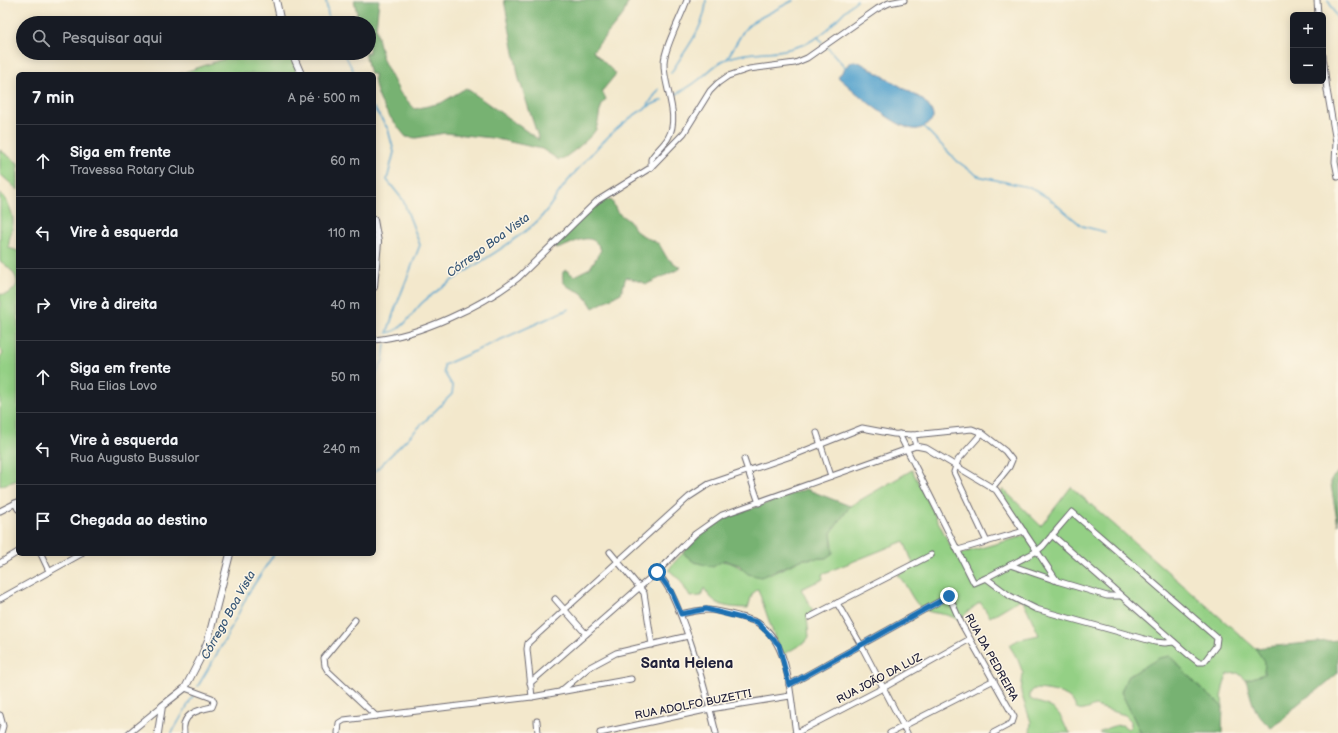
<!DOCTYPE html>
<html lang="pt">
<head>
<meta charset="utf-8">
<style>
	body { margin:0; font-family:"Balsamiq Sans",sans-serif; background:#242831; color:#f1f3f6 }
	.controls { position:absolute; right:12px; top:12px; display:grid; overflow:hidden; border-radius:6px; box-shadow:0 2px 10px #0003 }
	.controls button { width:36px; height:36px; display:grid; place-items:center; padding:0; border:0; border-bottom:1px solid #363941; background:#171b24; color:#f1f3f6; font:20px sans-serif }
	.stop { position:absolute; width:12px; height:12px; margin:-9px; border:3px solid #1f6fb2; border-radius:50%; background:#fff }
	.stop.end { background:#1f6fb2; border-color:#fff; box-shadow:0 1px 4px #0008 }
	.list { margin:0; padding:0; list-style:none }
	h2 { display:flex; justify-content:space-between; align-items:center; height:52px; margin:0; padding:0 16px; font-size:17px }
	h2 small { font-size:13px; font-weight:400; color:#9ea1a6 }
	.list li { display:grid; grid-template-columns:26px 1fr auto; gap:12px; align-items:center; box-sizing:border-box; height:72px; padding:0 16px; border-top:1px solid #363941 }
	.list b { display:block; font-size:15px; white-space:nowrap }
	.list p { margin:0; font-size:13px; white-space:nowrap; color:#9ea1a6 }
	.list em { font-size:13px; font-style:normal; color:#9ea1a6 }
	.icon { flex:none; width:22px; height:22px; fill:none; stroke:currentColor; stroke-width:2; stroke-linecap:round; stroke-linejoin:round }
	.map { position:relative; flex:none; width:1338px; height:733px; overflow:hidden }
	.search { position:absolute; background:#171b24; box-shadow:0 2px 10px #0003; left:16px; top:16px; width:360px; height:44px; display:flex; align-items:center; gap:10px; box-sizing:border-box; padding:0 14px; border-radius:22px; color:#9ea1a6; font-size:15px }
	.panel { position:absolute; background:#171b24; box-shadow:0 2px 10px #0003; left:16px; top:72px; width:360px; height:484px; border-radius:6px }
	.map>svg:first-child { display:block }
</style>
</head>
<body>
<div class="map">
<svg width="1338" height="733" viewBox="0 0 1338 733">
	<rect width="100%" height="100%" fill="#fcf5e5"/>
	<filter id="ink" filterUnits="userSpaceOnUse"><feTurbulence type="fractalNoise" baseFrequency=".025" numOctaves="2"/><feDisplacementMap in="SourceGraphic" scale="8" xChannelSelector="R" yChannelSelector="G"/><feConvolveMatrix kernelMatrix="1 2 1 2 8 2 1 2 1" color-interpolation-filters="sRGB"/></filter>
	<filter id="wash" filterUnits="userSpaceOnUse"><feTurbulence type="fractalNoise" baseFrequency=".012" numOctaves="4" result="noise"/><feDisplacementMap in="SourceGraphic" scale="16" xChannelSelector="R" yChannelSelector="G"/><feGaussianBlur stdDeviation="0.9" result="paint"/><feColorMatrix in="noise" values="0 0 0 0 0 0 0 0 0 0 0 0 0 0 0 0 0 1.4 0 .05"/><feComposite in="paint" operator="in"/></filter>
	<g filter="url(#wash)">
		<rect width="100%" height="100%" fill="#f3e8cc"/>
		<!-- green -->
		<g fill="#94d085" stroke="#5b7960">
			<path d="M278 53H290L305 74H179L227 58H255Z"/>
			<path d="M0 150 18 163V190L0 174Z"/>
			<path d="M0 192C7 201 14 212 13 224 12 233 8 239 9 248L18 251V480L0 486V357L3 354 0 348V294C5 295 8 294 12 291 25 281 9 267 0 261Z"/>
			<path d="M912 470 955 555 1028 535 1001 492 1003 489 1041 526 1071 487 1255 648 1265 662 1264 674 1246 680 1238 673 1228 674C1222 686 1221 694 1223 707L1197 685 1170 656 1121 692 1141 733H1099C1105 728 1115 725 1122 725L1128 729 1131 726V721L1125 715 1095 706C1069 718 1081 702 1065 695 1057 691 1042 689 1033 689L1030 694V699C1040 704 1052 705 1059 714 1064 720 1064 728 1071 733H1030L1031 722 1021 693 1023 673 1018 660 1009 645 1020 639 1039 635 1022 598 990 617 980 602 958 620C946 612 936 615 925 610 911 603 908 583 897 575L914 566 904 541 822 574 823 579 801 589 813 611 807 617 809 637 805 642 781 656 758 589 752 594 748 608C726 607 716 608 704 588L701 596 690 597 680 580 669 570 672 565 683 553 694 562C716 561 730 557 748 574H771L803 559 826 558 833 545 831 533 850 506Z"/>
		</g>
		<!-- forest -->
		<g fill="#77b272" stroke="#4c6a56">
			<path d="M354 0H379L376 28 383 60 400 93 415 109 441 103 466 88 539 140 519 79 504 0H629L623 15 593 51 616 74 602 91 606 99C598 108 600 118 596 129 594 135 566 159 559 160L542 149 492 138 445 133 416 138 406 137C391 119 374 99 374 74H370L365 53H369V23H359Z"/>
			<path d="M606 199 612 201 617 212 629 221 638 233 659 244 667 258 681 268 647 284 626 277 621 293 593 308C590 303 586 296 580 292 571 287 560 287 563 272L566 270 574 276 590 268 601 250C591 227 572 246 556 249L554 243 600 200Z"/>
			<path d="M1338 472V525L1331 485V479Z"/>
			<path d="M806 489 850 506 831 533 833 553 826 558 803 559 761 577 748 574 739 565 724 560 713 567 694 562 683 553 702 533 726 518Z"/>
			<path d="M1338 640V673L1317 691 1304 699 1291 710 1283 720 1271 728C1252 711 1253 703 1246 680L1264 674 1265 662 1255 648Z"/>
			<path d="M1170 656 1197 685 1223 707 1222 733H1141L1121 692 1127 677 1159 658Z"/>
		</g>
		<!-- water -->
		<path fill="#54a3ce" stroke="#3b6284" d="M854 61 859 62 922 99C927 104 934 111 933 119 929 123 923 128 918 129 900 133 852 89 838 77L850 62Z"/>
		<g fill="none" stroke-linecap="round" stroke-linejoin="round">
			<!-- stream -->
			<g stroke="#54a3ce" stroke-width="1.5">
				<path d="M326 0 329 23"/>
				<path d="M1328 0 1338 20"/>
				<path d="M818 37 822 42"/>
				<path d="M827 47 846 68"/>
				<path d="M344 53 355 74"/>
				<path d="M728 57 744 30 754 21 794 0"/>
				<path d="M671 73C684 51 706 27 706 0"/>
				<path d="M673 96C681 91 690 87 697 81 707 74 716 62 729 58 755 49 780 56 809 42 829 33 840 13 857 0"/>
				<path d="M648 105 659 89"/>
				<path d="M374 108 388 129 394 152 387 180 403 200 420 245 395 309 387 333C405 330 411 313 423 302 457 273 499 254 533 225 546 215 553 200 563 187 588 156 625 113 663 100"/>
				<path d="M922 125 957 161 978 176 1028 187 1047 197 1082 226 1105 232"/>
				<path d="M374 379 383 360 385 344"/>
				<path d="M374 472 452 394 453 387 444 372V365L569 309"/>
				<path d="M198 686 225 640 249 592 274 554"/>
				<path d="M172 733 194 694"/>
			</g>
		</g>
	</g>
	<g filter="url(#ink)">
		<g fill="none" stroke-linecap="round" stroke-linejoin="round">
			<defs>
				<g id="minor">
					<path d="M1317 0 1318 15"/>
					<path d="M1323 56 1327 90 1336 142 1335 162 1338 177"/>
					<path d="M651 167V159C656 151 664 145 668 138 681 116 663 86 664 63 664 48 682 15 687 0"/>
					<path d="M374 340C419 336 482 306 518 278L597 201 650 168 684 133 710 91 718 83 728 76 749 69 795 63 807 58 877 9 889 3 904 0"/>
					<path d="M817 433 831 476"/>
					<path d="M982 433 958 460 954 472 987 542"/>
					<path d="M899 434 974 583 986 578 1010 596 1036 609 1155 642 1165 643 1174 642"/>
					<path d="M913 435 916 446"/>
					<path d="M744 459 759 503"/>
					<path d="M15 503 18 509"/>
					<path d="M0 511 18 502"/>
					<path d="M958 550 1024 531"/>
					<path d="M610 552 644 593 652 645"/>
					<path d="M41 554 49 571"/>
					<path d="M0 563 18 552"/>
					<path d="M657 572C674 592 680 614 689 638 700 670 708 701 716 733"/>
					<path d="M986 578 1037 551 1043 546 1054 533 1072 512 1217 638 1216 646 1204 662H1198L1189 655 1052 535"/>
					<path d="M1057 581 1107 596H1121"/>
					<path d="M0 599 81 554"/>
					<path d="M555 599 586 634"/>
					<path d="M837 603 861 645 907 733"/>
					<path d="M681 614C706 608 713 609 738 616 744 618 752 620 758 623 791 644 790 698 796 733"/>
					<path d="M810 617 931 555"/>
					<path d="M355 620 324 658 325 666 328 671 376 716"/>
					<path d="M530 683 657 572 695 534 722 515 916 446 926 448 996 490 1057 581 1010 565"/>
					<path d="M789 685 949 596 961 623 1014 717 1012 723 993 733"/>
					<path d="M561 691 588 668 616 653 688 636"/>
					<path d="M532 697 527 649 528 643 689 497 709 484 794 455 862 428 894 434 913 435 972 429 982 433 1005 451 1012 460 1009 467 992 488"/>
					<path d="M0 715 3 726 1 733"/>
					<path d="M537 721 538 733"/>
					<path d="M129 733 162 706"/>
					<path d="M184 733C181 714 197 710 212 707L214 702 212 698 185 688"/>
					<path d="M338 733 339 723 344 720 532 697 631 679"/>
					<path d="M600 733 710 709 790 696"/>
					<path d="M796 733 883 688 970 639"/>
					<path d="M890 733 994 680"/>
				</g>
				<g id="tertiary">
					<path d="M276 0 281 23"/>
					<path d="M292 53 301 74"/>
					<path d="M374 220 378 242 374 287"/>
					<path d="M158 733 162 706 185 688 201 657 208 640 230 554"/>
				</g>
			</defs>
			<!-- minor casing -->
			<use href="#minor" stroke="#6b676e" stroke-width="7"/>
			<!-- tertiary casing -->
			<use href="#tertiary" stroke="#6b676e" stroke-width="8"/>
			<!-- minor -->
			<use href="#minor" stroke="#fff" stroke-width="5"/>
			<!-- tertiary -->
			<use href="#tertiary" stroke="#fff" stroke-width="6"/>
		</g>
	</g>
	<g fill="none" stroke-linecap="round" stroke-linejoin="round" filter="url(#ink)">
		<!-- route -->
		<path stroke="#1f6fb2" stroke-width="5" d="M657 572 671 591 681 614 706 609 757 622 779 645 789 685 949 596"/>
	</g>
	<g text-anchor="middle" stroke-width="3" stroke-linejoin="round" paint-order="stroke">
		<!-- street labels -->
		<g font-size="11" fill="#22223b" stroke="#fcf5e5">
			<text transform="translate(992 657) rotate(61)" y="4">RUA DA PEDREIRA</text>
			<text transform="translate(879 678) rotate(-28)" y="4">RUA JOÃO DA LUZ</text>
			<text transform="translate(693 704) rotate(-11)" y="4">RUA ADOLFO BUZETTI</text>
		</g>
		<!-- water labels -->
		<g font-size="12" font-style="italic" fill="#365676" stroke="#fcf5e5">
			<text transform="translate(488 245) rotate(-36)" y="4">Córrego Boa Vista</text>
			<text transform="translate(228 615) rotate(-61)" y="4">Córrego Boa Vista</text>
		</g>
		<!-- district labels -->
		<g font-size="15" font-weight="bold" fill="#22223b" stroke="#fcf5e5">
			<text x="687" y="668">Santa Helena</text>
		</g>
	</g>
</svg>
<div class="controls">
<button>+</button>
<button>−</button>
</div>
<div class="stop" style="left:657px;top:572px"></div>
<div class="stop end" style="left:949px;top:596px"></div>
<div class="search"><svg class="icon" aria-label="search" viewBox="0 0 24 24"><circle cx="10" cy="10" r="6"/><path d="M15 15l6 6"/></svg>Pesquisar aqui</div>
<section class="panel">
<h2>7 min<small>A pé · 500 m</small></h2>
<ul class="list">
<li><svg class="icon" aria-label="ahead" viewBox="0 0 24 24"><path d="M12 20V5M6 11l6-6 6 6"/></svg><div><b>Siga em frente</b><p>Travessa Rotary Club</p></div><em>60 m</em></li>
<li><svg class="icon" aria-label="left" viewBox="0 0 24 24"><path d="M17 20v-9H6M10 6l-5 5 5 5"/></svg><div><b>Vire à esquerda</b></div><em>110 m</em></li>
<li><svg class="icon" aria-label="right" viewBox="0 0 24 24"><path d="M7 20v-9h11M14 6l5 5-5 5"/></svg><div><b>Vire à direita</b></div><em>40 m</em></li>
<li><svg class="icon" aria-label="ahead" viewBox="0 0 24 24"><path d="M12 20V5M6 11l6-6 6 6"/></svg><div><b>Siga em frente</b><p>Rua Elias Lovo</p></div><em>50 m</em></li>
<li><svg class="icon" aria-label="left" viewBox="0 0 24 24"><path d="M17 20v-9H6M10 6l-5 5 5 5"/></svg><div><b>Vire à esquerda</b><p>Rua Augusto Bussulor</p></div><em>240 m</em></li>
<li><svg class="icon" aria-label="arrive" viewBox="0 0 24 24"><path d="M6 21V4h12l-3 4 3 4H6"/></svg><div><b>Chegada ao destino</b></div></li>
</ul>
</section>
</div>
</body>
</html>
